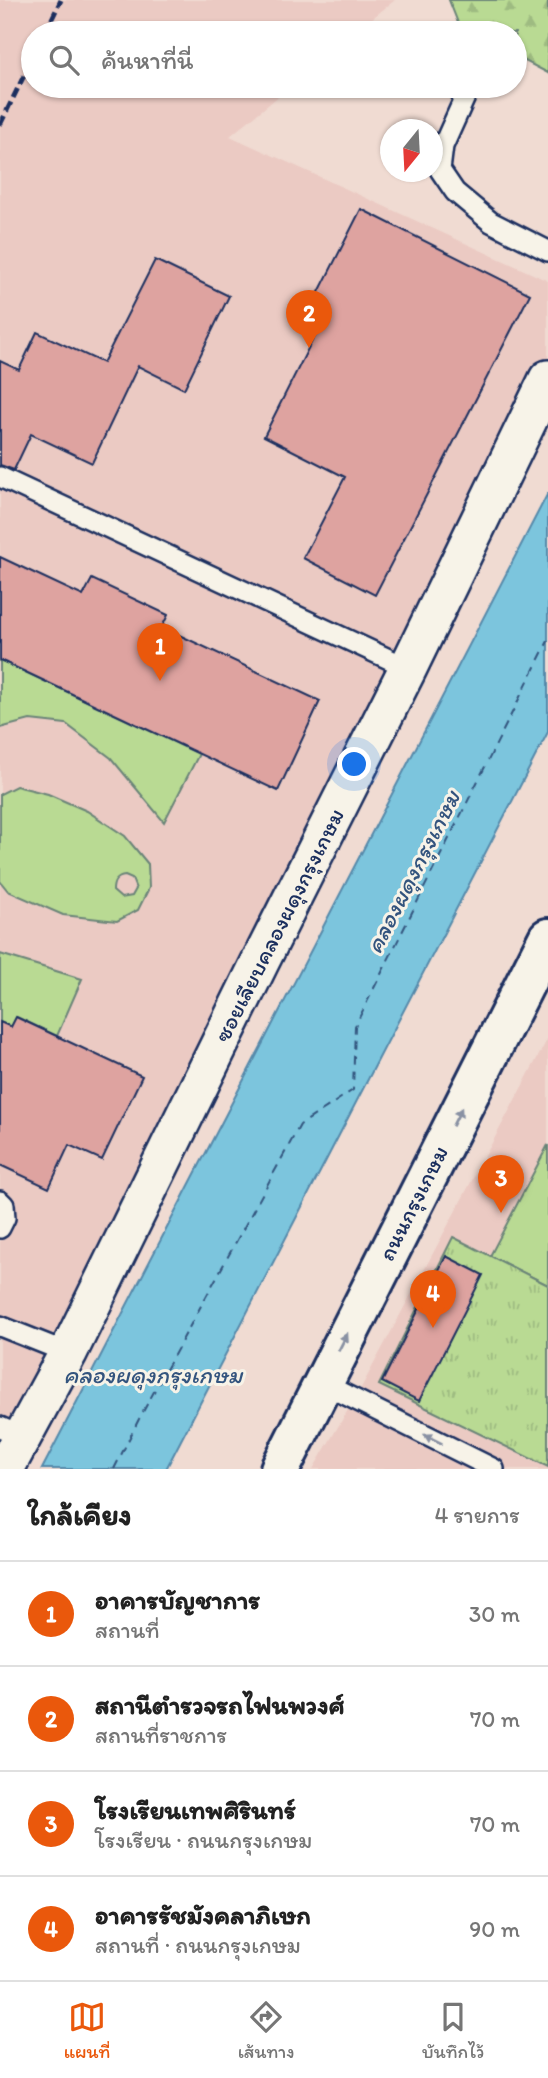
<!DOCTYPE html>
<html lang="th">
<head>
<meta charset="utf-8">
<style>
	body { margin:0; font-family:Itim,"Playpen Sans Thai",sans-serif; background:#f6f6f6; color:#222 }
	.compass { position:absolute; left:380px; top:119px; width:63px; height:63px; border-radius:50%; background:#fff; box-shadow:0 2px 5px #0004; rotate:198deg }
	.you { position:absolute; left:355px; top:765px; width:24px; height:24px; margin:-18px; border:5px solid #fff; border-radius:50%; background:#1a73e8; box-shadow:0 0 0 10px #1a73e833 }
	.badge { display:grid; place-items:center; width:46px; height:46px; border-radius:50%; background:#ea580c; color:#fff; font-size:23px; font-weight:700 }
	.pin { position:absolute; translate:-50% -58px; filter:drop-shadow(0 2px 4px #0008) }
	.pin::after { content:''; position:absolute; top:37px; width:24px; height:21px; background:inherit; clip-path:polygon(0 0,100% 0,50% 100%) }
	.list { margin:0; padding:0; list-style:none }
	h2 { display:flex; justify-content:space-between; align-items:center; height:91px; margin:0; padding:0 28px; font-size:30px }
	h2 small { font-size:23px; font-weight:400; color:#767676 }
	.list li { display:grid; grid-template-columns:46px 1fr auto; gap:21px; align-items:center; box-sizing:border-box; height:105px; padding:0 28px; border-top:2px solid #e0e0e0 }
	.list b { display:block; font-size:26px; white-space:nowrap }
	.list p { margin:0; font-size:23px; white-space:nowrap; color:#767676 }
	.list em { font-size:23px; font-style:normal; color:#767676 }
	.icon { flex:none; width:38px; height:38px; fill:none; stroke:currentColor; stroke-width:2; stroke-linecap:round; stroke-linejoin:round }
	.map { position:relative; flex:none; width:548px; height:1469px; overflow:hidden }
	.search { position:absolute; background:#fff; box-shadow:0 2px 5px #0004; left:21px; right:21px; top:21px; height:77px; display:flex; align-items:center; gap:18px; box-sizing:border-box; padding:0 24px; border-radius:38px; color:#767676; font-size:26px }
	.sheet { height:511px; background:#fff }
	nav { display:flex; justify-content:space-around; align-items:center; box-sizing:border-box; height:98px; border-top:2px solid #e0e0e0; background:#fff; font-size:19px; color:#767676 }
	nav a { display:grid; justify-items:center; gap:4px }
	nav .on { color:#ea580c }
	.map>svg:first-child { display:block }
</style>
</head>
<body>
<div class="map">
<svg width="548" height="1469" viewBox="0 0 548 1469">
	<defs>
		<pattern id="forest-firs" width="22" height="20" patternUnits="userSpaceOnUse" patternTransform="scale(1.75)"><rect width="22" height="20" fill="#b9da93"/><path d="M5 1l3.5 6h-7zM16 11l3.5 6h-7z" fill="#9ebb81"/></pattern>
		<pattern id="park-tufts" width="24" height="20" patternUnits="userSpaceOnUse" patternTransform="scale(1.75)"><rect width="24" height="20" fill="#b9da93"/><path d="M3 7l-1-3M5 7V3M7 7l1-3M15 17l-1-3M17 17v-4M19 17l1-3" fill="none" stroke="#9ebb81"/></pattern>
	</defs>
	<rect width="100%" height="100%" fill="#f0dbd2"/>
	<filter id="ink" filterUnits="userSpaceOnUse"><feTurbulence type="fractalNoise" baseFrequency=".0143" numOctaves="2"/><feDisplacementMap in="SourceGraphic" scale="14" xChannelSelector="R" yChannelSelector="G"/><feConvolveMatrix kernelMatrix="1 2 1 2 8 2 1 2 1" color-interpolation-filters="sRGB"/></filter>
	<g filter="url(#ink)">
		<!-- built -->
		<g fill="#ebcac3">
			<path d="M0 0H395L354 33H33V86H291L230 136 548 281V419L0 1469Z"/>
			<path d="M548 1038V1469H313L361 1388Z"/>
		</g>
		<!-- green -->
		<g fill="#b9da93" stroke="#6a8478" stroke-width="2" fill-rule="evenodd">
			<path d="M0 660 199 754 164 822 111 758 66 724 30 720 0 728Z"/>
			<path d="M16 786 48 794 87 811 125 836 148 864 149 888 138 910 117 921 63 915 8 891 0 881V794ZM125 876 132 879 136 889 132 896 121 898 113 891C113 882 116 877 125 876Z"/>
			<path d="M0 954 82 979 57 1036 17 1017 11 1027 0 1022Z"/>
			<path d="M548 1145V1285L490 1256Z"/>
		</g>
		<!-- forest -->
		<path fill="url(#forest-firs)" stroke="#6a8478" stroke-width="2" d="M449 0H548V73L515 56V33H466L460 28Z"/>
		<!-- park -->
		<path fill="url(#park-tufts)" stroke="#6a8478" stroke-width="2" d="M453 1237 548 1285V1467L379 1385Z"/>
		<!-- water -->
		<path fill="#7cc5dd" stroke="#5589aa" stroke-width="2" d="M548 493V732L166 1469H42Z"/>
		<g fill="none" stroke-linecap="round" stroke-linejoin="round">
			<!-- ferry -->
			<path stroke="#33547e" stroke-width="2" stroke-dasharray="9 7" stroke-linecap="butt" d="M114 1469 139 1419 300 1125 353 1090 355 1026 548 641"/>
		</g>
		<!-- building -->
		<g fill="#dea3a0" stroke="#1b2f5e" stroke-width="2">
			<path d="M361 209 530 294 375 595 303 558 345 477 264 436 326 313 312 306Z"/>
			<path d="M155 260 229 296 184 389 138 366 92 463 31 434 14 470 0 465V361L19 370 37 332 103 363Z"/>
			<path d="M0 557 83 596 92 579 168 615 162 627 320 701 278 791 0 660Z"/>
			<path d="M16 1017 142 1076 102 1160 69 1145 49 1188 0 1165V1022L11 1027Z"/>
			<path d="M446 1256 483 1275 419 1401 382 1382Z"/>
		</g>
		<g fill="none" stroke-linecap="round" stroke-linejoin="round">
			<defs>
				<g id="service">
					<path d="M470 86 443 146 440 170 455 192 491 222 548 251"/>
					<path d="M0 477 408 668"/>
					<path d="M0 1201 4 1205 5 1218 0 1228"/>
					<path d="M0 1326 68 1353"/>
					<path d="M322 1383 494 1469"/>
					<path d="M0 1427 23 1437"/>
				</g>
				<path id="minor" d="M5 1469 68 1353 260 962 408 668 548 379"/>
				<path id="secondary" d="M280 1469 548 938"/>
			</defs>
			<!-- service casing -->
			<use href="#service" stroke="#1b2f5e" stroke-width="24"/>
			<!-- minor casing -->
			<use href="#minor" stroke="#1b2f5e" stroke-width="42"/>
			<!-- secondary casing -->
			<use href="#secondary" stroke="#1b2f5e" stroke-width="44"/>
			<!-- service -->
			<use href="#service" stroke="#f7f3e8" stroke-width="19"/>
			<!-- minor -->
			<use href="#minor" stroke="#f7f3e8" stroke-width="37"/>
			<!-- secondary -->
			<use href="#secondary" stroke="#f7f3e8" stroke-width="38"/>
			<!-- rail -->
			<g stroke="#1b2f5e" stroke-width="5" stroke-dasharray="10 5" stroke-linecap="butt">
				<path d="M45 33 61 0"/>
				<path d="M0 125 33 57"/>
			</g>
		</g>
		<!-- one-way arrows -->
		<defs><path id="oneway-solid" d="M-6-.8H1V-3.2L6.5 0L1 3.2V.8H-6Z" transform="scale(1.75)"/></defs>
		<g fill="#8991a3">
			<use href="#oneway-solid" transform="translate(457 1117) rotate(-63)"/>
			<use href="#oneway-solid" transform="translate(343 1342) rotate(-63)"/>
			<use href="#oneway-solid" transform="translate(433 1439) rotate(-153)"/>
		</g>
	</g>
	<g text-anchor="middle" stroke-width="6" stroke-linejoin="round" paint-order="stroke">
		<!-- street labels -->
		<g font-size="23" fill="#1b2f5e" stroke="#f7f3e8">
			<text transform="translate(279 925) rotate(-63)" y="8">ซอยเลียบคลองผดุงกรุงเกษม</text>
			<text transform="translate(413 1203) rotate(-63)" y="8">ถนนกรุงเกษม</text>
		</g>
		<!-- water labels -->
		<g font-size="24" font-style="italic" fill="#33547e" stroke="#f7f3e8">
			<text transform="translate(413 872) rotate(-63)" y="8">คลองผดุงกรุงเกษม</text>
			<text x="153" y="1383">คลองผดุงกรุงเกษม</text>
		</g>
	</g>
</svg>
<svg class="compass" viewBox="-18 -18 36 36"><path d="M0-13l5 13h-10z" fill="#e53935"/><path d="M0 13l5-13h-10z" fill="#767676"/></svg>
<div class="you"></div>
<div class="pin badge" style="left:160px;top:681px">1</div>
<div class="pin badge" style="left:309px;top:348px">2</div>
<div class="pin badge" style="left:501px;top:1213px">3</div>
<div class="pin badge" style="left:433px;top:1328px">4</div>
<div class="search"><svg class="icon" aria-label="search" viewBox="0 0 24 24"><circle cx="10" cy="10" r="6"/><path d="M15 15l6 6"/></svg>ค้นหาที่นี่</div>
</div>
<section class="sheet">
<h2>ใกล้เคียง<small>4 รายการ</small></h2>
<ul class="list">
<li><span class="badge">1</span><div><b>อาคารบัญชาการ</b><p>สถานที่</p></div><em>30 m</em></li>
<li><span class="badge">2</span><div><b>สถานีตำรวจรถไฟนพวงศ์</b><p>สถานที่ราชการ</p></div><em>70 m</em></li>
<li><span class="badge">3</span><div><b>โรงเรียนเทพศิรินทร์</b><p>โรงเรียน · ถนนกรุงเกษม</p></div><em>70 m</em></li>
<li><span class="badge">4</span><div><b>อาคารรัชมังคลาภิเษก</b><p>สถานที่ · ถนนกรุงเกษม</p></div><em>90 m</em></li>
</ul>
</section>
<nav>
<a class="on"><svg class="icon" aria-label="map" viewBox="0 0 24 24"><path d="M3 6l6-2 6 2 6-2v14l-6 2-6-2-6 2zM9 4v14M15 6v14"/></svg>แผนที่</a>
<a><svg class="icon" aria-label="directions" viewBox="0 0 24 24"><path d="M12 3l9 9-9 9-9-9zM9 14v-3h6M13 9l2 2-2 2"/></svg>เส้นทาง</a>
<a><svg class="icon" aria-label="saved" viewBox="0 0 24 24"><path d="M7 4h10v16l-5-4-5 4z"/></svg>บันทึกไว้</a>
</nav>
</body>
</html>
